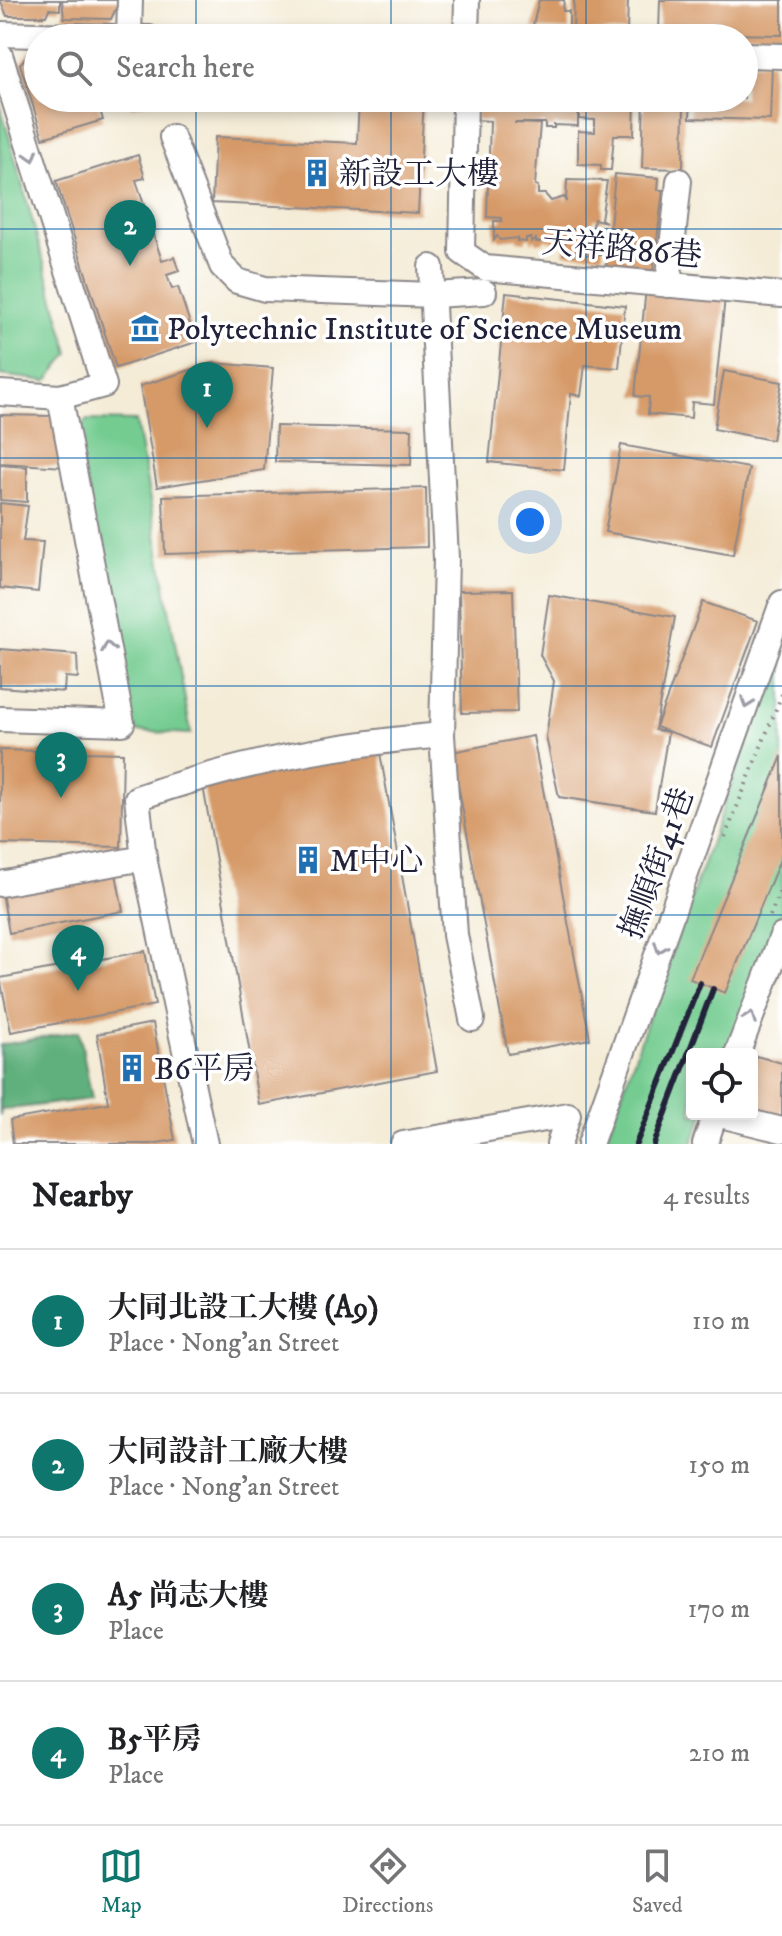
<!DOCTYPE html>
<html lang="en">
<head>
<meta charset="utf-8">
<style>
	body { margin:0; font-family:"IM FELL DW Pica","Noto Serif TC",serif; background:#f6f6f6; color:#202124 }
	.controls { position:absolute; right:24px; bottom:24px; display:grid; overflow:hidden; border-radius:8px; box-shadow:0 4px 12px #0003 }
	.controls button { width:72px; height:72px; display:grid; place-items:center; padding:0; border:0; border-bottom:2px solid #e0e0e0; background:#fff; color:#202124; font:40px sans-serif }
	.you { position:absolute; left:530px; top:522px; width:28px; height:28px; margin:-20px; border:6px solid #fff; border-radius:50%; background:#1a73e8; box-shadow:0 0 0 12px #1a73e833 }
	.badge { display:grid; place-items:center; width:52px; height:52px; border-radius:50%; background:#0f766e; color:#fff; font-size:26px; font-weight:700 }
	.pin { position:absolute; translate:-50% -66px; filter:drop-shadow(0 2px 4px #0008) }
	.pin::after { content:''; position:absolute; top:42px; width:28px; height:24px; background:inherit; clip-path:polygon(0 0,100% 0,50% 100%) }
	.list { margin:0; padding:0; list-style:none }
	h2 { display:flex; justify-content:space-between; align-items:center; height:104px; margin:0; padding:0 32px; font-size:34px }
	h2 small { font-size:26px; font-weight:400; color:#757577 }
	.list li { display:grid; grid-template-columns:52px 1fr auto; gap:24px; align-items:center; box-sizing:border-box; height:144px; padding:0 32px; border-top:2px solid #e0e0e0 }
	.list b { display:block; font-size:30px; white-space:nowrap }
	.list p { margin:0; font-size:26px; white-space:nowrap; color:#757577 }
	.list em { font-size:26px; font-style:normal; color:#757577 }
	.icon { flex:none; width:44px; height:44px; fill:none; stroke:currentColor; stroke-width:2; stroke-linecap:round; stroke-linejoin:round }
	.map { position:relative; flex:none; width:782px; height:1144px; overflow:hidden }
	.search { position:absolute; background:#fff; box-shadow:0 4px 12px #0003; left:24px; right:24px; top:24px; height:88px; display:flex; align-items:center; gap:20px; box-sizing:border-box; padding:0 28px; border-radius:44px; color:#757577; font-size:30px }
	.sheet { height:680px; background:#fff }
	nav { display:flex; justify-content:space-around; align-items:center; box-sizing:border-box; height:112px; border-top:2px solid #e0e0e0; background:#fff; font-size:22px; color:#757577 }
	nav a { display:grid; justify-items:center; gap:4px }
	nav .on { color:#0f766e }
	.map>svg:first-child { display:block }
</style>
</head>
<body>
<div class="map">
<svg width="782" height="1144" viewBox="0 0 782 1144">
	<rect width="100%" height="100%" fill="#fff"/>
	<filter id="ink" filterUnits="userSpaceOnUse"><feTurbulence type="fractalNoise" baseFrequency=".0125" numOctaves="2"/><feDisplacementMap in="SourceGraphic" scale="16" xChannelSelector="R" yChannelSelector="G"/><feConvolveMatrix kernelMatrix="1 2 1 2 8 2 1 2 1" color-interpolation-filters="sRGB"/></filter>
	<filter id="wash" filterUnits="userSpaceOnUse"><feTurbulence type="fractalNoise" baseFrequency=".006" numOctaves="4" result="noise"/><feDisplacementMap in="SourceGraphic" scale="32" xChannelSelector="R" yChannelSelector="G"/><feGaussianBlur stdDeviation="1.8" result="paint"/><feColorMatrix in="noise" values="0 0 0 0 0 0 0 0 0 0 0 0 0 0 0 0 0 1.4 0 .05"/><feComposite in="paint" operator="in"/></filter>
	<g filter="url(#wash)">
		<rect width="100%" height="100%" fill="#f4ecd7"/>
		<!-- green -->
		<g fill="#74cc91" stroke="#4b7766" stroke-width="2">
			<path d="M0 104 69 353 47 381 0 375Z"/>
			<path d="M86 420 136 421 191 734 133 731 76 433Z"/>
			<path d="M782 641V910L727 1054H692V1114H704L692 1144H604Z"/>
		</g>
		<!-- forest -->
		<path fill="#5fb07b" stroke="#40695b" stroke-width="2" d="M79 1031 92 1099 1 1110 0 1116V1045Z"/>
		<g id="blocks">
			<!-- building -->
			<g fill="#d69a68">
				<path d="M0 0H60V10L49 9 46 16H7Z"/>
				<path d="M62 0H120L111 19 64 18Z"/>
				<path d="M539 0H564L563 11H569V30L532 29Z"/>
				<path d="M574 0H628L627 32 573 31Z"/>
				<path d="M660 0H782V35L659 33Z"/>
				<path d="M30 52H38V98H111L98 103 103 120 43 138 20 64Z"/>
				<path d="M744 63H772L770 120 690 118 691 98H744Z"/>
				<path d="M129 98H151L152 101 131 107Z"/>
				<path d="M359 98H424L418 213 212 203 215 137 357 143Z"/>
				<path d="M477 98H578V126L554 125V128H545V123H514L540 124 535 185 538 186V194H545L551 201 564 197 566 202 567 180 607 181 601 219 606 222 594 219 593 226H604L603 255 564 254 565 240 561 243 544 239V242H536V239L531 242V238H526V242L517 241V238L500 240 497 236 494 240V221H502V218L487 217 490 121 476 120Z"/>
				<path d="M579 98H635L634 135H614L611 170H601V165L578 164V131L595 132V120L579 119Z"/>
				<path d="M644 98H684L683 169 642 168Z"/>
				<path d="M138 155 145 178 136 180 162 261 174 257 179 271 167 275 172 289 178 287 196 342 116 368 56 181Z"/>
				<path d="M615 174 659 178 658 190H663L653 273 606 269Z"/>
				<path d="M646 288 725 297 714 404 692 402 691 418 648 414 649 397 635 396Z"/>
				<path d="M506 293 625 306 619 368 585 365 581 396 571 394 564 470 489 462Z"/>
				<path d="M213 363 273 368 264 470 157 487 140 386Z"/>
				<path d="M724 371 782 382 772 440 714 429Z"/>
				<path d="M0 415 53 416 65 467 0 463Z"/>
				<path d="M276 426 412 429 411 465 275 462Z"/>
				<path d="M621 445 749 468 733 555 605 532Z"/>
				<path d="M0 465 27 467V502L0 500Z"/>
				<path d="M426 488 427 547 165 554 163 496Z"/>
				<path d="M0 503 28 506 23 541 43 542 38 592 0 588Z"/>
				<path d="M513 590 517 712 462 713 459 591Z"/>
				<path d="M549 595 675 617 655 730 668 732 655 811 559 797 546 737 554 681 540 655Z"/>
				<path d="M703 602 758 621 712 747 656 727Z"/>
				<path d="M0 649 77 655 78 678 65 677 64 692 0 687Z"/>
				<path d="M533 736 590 1039 508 1054 452 752Z"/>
				<path d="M0 750 123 753 121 847 0 844Z"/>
				<path d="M380 753 437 1071 259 1105 202 780Z"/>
				<path d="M782 756V855L725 993 690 979Z"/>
				<path d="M115 868 123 911 9 933 1 887Z"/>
				<path d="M145 951 155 1005 11 1032 0 978Z"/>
				<path d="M153 1023 175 1140 151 1144H13L10 1120 108 1103 97 1034Z"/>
				<path d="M756 1056 782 1063V1117L752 1110Z"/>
			</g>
		</g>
	</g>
	<g filter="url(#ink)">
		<use href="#blocks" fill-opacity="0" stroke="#8b8789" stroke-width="2"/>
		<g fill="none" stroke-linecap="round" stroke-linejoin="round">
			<defs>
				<g id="minor">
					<path d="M0 34 149 38"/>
					<path d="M129 37 130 0"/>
					<path d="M466 38 467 0"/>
					<path d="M0 55 104 385 60 397 0 393"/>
					<path d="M744 55 782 56"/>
					<path d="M465 98 462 252 485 268 782 295"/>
					<path d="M172 137 222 266 237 281 265 289 434 295 484 292"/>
					<path d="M431 267 446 558 442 735 455 935 472 1019"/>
					<path d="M668 285 679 181"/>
					<path d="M0 719 122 723 60 397"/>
					<path d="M0 884 144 858"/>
					<path d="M737 1054 782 936"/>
					<path d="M716 1114 782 1130"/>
					<path d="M205 1144 144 858 137 798C236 763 337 744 442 735"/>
					<path d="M403 1144 568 1115 559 1144"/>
					<path d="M590 1144 782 603"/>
					<path d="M705 1144 715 1114"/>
				</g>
			</defs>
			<!-- minor casing -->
			<use href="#minor" stroke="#8b8789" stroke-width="28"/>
			<!-- path -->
			<g stroke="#8b8789" stroke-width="4" stroke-dasharray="2 6" stroke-linecap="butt">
				<path d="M725 837 782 694"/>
				<path d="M770 916 782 885"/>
			</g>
			<!-- minor -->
			<use href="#minor" stroke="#fff" stroke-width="24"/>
			<!-- rail -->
			<g stroke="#22223b" stroke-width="6">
				<path d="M636 1144 700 983"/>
				<path d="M654 1144 713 989"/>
			</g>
		</g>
		<!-- one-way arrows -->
		<defs><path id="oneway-chevron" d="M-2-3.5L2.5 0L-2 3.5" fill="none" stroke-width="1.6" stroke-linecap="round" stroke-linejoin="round" transform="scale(2)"/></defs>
		<g stroke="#9c9ca7">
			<use href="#oneway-chevron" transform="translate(32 156) rotate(73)"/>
			<use href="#oneway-chevron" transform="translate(108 647) rotate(-100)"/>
			<use href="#oneway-chevron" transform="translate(747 703) rotate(110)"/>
			<use href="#oneway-chevron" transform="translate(660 948) rotate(110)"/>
			<use href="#oneway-chevron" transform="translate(750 1017) rotate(-70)"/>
		</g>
	</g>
	<!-- grid -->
	<path fill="none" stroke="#1f6fb2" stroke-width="2" stroke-opacity="0.55" d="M196 0V38M391 0V38M586 0V38M196 98V1144M391 98V1144M586 98V1144M0 229H782M0 458H782M0 686H782M0 915H782"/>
	<!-- icons -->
	<defs>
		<symbol id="building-bare" viewBox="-9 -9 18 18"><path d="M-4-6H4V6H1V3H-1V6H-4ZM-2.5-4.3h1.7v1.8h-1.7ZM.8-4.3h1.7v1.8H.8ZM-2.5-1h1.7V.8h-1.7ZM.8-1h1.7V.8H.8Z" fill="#1f6fb2" stroke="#fff" stroke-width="2.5" paint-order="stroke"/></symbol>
		<symbol id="museum-bare" viewBox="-9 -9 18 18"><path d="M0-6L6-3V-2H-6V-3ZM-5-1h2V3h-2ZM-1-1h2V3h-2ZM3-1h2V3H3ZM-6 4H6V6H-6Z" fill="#1f6fb2" stroke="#fff" stroke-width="2.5" paint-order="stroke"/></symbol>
	</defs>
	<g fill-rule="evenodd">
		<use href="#building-bare" x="297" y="153" width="40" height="40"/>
		<use href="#museum-bare" x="125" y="308" width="40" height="40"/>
		<use href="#building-bare" x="288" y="840" width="40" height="40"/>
		<use href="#building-bare" x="112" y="1048" width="40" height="40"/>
	</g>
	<g text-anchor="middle" stroke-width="7" stroke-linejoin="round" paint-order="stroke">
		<!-- poi labels -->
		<g font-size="32" fill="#22223b" stroke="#fff" text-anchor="start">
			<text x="339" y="184">新設工大樓</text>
			<text x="167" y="339">Polytechnic Institute of Science Museum</text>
			<text x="330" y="871">M中心</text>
			<text x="154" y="1079">B6平房</text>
		</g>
		<!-- street labels -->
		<g font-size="32" fill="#22223b" stroke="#fff">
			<text transform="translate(622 248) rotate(5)" y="11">天祥路86巷</text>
			<text transform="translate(656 863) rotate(-70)" y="11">撫順街41巷</text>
		</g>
	</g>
</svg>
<div class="controls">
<button><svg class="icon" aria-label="locate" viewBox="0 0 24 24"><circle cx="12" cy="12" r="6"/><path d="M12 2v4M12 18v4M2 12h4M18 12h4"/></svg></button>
</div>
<div class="you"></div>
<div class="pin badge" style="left:207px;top:428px">1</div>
<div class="pin badge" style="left:130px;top:266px">2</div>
<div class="pin badge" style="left:61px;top:798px">3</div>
<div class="pin badge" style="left:78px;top:991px">4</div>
<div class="search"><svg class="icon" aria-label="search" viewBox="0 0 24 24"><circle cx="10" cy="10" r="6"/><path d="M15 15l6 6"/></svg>Search here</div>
</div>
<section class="sheet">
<h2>Nearby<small>4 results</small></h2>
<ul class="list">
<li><span class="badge">1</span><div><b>大同北設工大樓 (A9)</b><p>Place · Nong'an Street</p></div><em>110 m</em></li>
<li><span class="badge">2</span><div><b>大同設計工廠大樓</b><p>Place · Nong'an Street</p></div><em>150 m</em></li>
<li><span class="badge">3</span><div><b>A5 尚志大樓</b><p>Place</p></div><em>170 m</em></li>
<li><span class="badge">4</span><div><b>B5平房</b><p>Place</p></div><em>210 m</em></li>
</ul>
</section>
<nav>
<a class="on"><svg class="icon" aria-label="map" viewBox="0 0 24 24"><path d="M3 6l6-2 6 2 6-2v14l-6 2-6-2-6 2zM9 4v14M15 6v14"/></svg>Map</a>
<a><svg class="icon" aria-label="directions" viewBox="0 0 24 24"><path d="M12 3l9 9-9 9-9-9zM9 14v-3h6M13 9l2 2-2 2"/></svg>Directions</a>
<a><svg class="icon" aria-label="saved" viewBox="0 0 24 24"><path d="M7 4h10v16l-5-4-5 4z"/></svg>Saved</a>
</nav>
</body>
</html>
